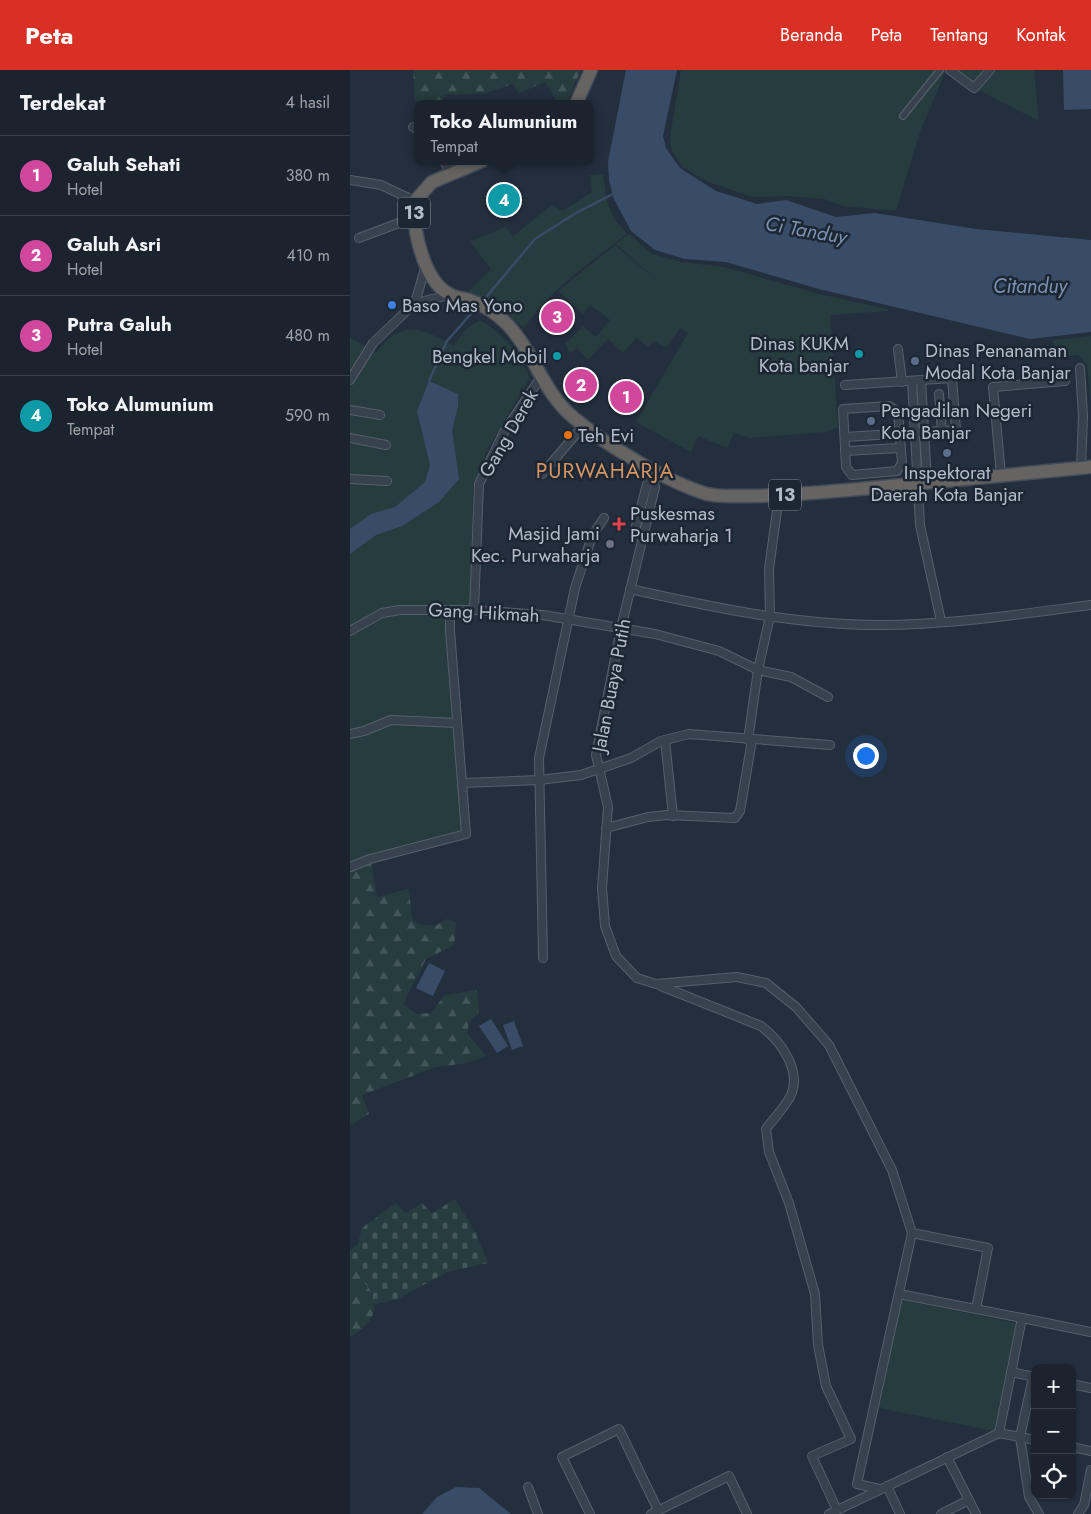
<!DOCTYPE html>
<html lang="id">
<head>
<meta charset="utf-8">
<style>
	body { margin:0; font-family:Jost,sans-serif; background:#282f3a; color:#f1f3f6 }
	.controls { position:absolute; right:15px; bottom:15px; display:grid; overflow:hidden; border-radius:10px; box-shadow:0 1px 4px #0004 }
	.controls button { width:45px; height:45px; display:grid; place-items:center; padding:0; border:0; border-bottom:1px solid #39404a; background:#1b232e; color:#f1f3f6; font:25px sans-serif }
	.you { position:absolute; left:515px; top:685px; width:18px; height:18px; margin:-12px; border:4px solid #fff; border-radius:50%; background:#1a73e8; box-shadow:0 0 0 8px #1a73e833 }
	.badge { display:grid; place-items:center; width:32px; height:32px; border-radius:50%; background:#d93025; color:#fff; font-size:16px; font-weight:700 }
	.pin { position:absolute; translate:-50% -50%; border:2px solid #fff; box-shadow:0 1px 5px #0006 }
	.popup { position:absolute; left:64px; top:30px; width:180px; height:65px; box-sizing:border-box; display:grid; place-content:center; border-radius:10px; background:#1b232e; filter:drop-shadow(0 1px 4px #0005); font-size:16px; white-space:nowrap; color:#a0a4aa }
	.popup b { font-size:19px; color:#f1f3f6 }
	.popup::after { content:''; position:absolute; left:50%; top:100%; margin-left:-10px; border:10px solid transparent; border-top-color:#1b232e }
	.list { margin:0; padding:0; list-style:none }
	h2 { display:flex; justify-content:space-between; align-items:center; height:65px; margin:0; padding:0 20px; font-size:21px }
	h2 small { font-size:16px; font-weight:400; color:#a0a4aa }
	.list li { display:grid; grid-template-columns:32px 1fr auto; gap:15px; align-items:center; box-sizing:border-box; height:80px; padding:0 20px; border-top:1px solid #39404a }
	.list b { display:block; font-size:19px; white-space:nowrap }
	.list p { margin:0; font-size:16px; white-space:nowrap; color:#a0a4aa }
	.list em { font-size:16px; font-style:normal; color:#a0a4aa }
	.icon { flex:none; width:28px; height:28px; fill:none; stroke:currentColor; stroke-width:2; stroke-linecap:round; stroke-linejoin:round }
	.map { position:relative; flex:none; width:741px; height:1444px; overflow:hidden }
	header { display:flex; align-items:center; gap:30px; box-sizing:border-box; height:70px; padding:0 25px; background:#d93025; color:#fff }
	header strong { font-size:24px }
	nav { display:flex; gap:28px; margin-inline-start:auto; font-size:18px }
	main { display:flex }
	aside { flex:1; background:#1b232e }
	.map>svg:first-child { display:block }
</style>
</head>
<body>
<header>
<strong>Peta</strong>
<nav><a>Beranda</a><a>Peta</a><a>Tentang</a><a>Kontak</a></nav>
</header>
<main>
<aside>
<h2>Terdekat<small>4 hasil</small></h2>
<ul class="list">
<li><span class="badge" style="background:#d1479c">1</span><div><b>Galuh Sehati</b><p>Hotel</p></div><em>380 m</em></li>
<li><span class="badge" style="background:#d1479c">2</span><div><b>Galuh Asri</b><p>Hotel</p></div><em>410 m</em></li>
<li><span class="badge" style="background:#d1479c">3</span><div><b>Putra Galuh</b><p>Hotel</p></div><em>480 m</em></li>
<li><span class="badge" style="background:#0f9aa8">4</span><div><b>Toko Alumunium</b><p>Tempat</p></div><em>590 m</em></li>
</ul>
</aside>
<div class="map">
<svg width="741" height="1444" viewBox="0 0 741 1444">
	<defs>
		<pattern id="forest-firs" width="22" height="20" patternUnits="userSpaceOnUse" patternTransform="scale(1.25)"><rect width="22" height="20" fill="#263c3f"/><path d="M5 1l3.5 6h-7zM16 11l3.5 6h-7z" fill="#435659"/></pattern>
		<pattern id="cemetery-stones" width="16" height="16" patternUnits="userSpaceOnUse" patternTransform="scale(1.25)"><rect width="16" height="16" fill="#263c3f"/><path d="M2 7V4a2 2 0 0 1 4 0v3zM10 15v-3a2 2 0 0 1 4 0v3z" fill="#435659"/></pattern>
	</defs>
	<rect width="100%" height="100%" fill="#242f3e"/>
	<!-- grass -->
	<g fill="#263c3f">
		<path d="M331 0H596L570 62 546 141 493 136 474 129 439 126 402 127 356 111 333 97 322 82 320 67Z"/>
		<path d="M604 0H684L689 51 627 19Z"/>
		<path d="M253 104 257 131 264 148 277 164C241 192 199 220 174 258L152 241 118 222 141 199 120 171 156 157 163 166 202 135 212 141 242 122 240 105Z"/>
		<path d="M279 164 302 184 332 192 374 197 469 224 538 239V241L480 245 488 357 477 362 400 368 384 363 377 378 348 366 341 382 286 352 338 263 330 258 316 278 304 271 298 277 287 268 273 283 258 269 238 290 227 278 220 283 215 274 233 256 246 267 260 250 240 235 233 244 208 221 265 175 310 213 266 174Z"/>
		<path d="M130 250C157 266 167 281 180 308L137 380 123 417 120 537 97 536C95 611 107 686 113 761L0 794V267L26 283C52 249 70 257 104 276L116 259Z"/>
		<path d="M741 266V335L737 295 728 285 717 286V279L704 280 703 270Z"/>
		<path d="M551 1230 666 1253 644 1361 529 1338Z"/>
	</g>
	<!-- forest -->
	<g fill="url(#forest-firs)">
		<path d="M63 0H231L216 34H209L195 12 169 23 163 14 135 23 96 25 91 32 65 31Z"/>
		<path d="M21 792 27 827 59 819 62 848 67 854 85 856 97 849 106 852 104 875 76 889 53 934 67 944 81 943 95 925 127 920 129 942 119 953 117 963 136 986 117 993 86 997 12 1025 19 1044 0 1055V800Z"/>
		<path d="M0 1191C23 1219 41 1243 0 1267Z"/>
	</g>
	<!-- cemetery -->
	<path fill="url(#cemetery-stones)" d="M105 1129 125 1161 138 1193 97 1202 48 1229 23 1235V1224L0 1193V1180L8 1174 12 1158 46 1133 56 1143 72 1133 82 1143Z"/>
	<!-- water -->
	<g fill="#394c67">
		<path d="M276 0H327L313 66 316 78 330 98 366 121 407 134 436 130 486 147 525 143 626 159 741 170V262L680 269 469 219 376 192 335 189 305 180 281 161 264 129 259 110 258 92Z"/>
		<path d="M713 0H741V39L714 40Z"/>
		<path d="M79 311 108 324V337L102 360 109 409 89 432 52 456 26 465 0 484V459L21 444 45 437 75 412 80 395 67 341Z"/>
		<path d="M79 893 95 901 83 926 66 918Z"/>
		<path d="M141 949 158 976 147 983 129 956Z"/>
		<path d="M164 951 173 976 162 980 153 955Z"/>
		<path d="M106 1417 129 1418 161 1444H72L87 1427Z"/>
	</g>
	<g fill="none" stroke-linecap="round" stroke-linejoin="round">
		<!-- stream -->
		<g stroke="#394c67" stroke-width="2.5">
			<path d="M132 232 185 169 226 143 265 123"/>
			<path d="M79 311 97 271 126 238"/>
		</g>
		<defs>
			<path id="pedestrian" d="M553 46 590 0"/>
			<g id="minor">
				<path d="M600 0 624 18 640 0"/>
				<path d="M63 57 68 60"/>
				<path d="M94 91 100 103"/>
				<path d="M0 110 31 115 65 131"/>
				<path d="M9 168 65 147"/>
				<path d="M65 233 100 225"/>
				<path d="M548 279 552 312"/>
				<path d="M730 298 733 346 731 398"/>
				<path d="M0 310 23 273 65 233 76 195"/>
				<path d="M571 310 577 412"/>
				<path d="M562 311 570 455 591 551"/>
				<path d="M495 315 602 308 606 360 495 367"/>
				<path d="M589 324 592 361"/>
				<path d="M539 336 548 342 552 393 547 401 502 405 496 397 493 339Z"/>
				<path d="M0 340 30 345"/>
				<path d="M0 368 36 375"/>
				<path d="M495 381 550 378"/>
				<path d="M192 404 233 356"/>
				<path d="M651 405 643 317 715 311"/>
				<path d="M0 409 37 411"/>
				<path d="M303 409 305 417 271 558 246 685 258 737 252 818 255 856 266 886 287 908 306 914 387 907 416 913 446 937 479 975 542 1100 562 1163 507 1414 530 1419"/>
				<path d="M292 468 285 460 297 414 304 405"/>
				<path d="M280 519C361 537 445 555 529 555 599 555 671 544 741 535"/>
				<path d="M100 540V561L112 713"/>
				<path d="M124 540 129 414 154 362 191 307"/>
				<path d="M0 561 32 543 50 540H124L193 545 305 564 369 581 408 600 441 607 478 627"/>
				<path d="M0 664 14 661 41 650 106 653"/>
				<path d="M315 670 323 746"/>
				<path d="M398 670 408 600 420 546 419 499 429 426"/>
				<path d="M256 758 298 747 317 745 385 748 390 741 402 670"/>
				<path d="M0 797 20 789 116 764 112 713 189 710 231 705 281 688 311 671 339 664 480 675"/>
				<path d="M193 888 189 688 225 518 242 466 254 448"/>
				<path d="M311 916 411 956C431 971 453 1002 440 1027 434 1038 424 1048 416 1059L419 1082 439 1133 465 1224 468 1275 476 1316 501 1369 462 1386 487 1440"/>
				<path d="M562 1163 638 1178 626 1239"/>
				<path d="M549 1224 672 1248"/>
				<path d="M661 1302 685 1307"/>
				<path d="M683 1307 670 1367 679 1427 689 1444"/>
				<path d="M722 1314 741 1318"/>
				<path d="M649 1363 672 1248 741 1262"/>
				<path d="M722 1377 741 1381"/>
				<path d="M597 1387 626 1444"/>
				<path d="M537 1416 550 1444"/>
				<path d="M178 1417 188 1444"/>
				<path d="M240 1444 212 1387 269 1359 308 1440"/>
				<path d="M301 1444 379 1406 397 1444"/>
				<path d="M479 1444 649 1363 685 1370"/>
				<path d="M591 1444 619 1430"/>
				<path d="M728 1444 734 1435 741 1400"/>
			</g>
			<g id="trunk">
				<path d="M226 34 241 0"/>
				<path d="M132 91 82 112 65 131C62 158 73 210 99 224 105 228 112 228 119 230 134 235 146 243 157 254 184 282 193 323 224 348 256 375 317 412 357 424 370 427 384 426 398 426 436 426 472 422 510 419 587 411 664 405 741 397"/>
			</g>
		</defs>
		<!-- pedestrian casing -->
		<use href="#pedestrian" stroke="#565f6c" stroke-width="8"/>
		<!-- minor casing -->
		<use href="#minor" stroke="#565f6c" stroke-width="10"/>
		<!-- trunk casing -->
		<use href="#trunk" stroke="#434c59" stroke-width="15"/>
		<!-- pedestrian -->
		<use href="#pedestrian" stroke="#38414e" stroke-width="5.5"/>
		<!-- minor -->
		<use href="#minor" stroke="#38414e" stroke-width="8"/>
		<!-- trunk -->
		<use href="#trunk" stroke="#656462" stroke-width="12"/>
	</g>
	<!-- markers -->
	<circle fill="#3f7fe0" stroke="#1d2633" stroke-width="2" cx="42" cy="235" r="5"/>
	<g fill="#0f9aa8" stroke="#1d2633" stroke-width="2">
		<circle cx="509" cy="284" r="5"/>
		<circle cx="207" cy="286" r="5"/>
	</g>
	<g fill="#5c6f8a" stroke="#1d2633" stroke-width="2">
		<circle cx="565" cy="291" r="5"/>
		<circle cx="521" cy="351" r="5"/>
		<circle cx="597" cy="383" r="5"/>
	</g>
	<circle fill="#e8710a" stroke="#1d2633" stroke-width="2" cx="218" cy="365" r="5"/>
	<path fill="#e0444e" stroke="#1d2633" stroke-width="2" d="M266.5 446.5h5v5h5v5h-5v5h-5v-5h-5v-5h5z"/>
	<circle fill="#6b7280" stroke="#1d2633" stroke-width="2" cx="260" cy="474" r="5"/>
	<g text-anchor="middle" stroke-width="5" stroke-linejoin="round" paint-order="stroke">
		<!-- shield labels -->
		<g fill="#1d2633" stroke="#878f9c" stroke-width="1">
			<rect x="48" y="127.5" width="32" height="31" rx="4"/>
			<rect x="419" y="409.5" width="32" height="31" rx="4"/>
		</g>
		<g font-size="18" font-weight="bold" fill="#b4bcc9">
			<text x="64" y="149">13</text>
			<text x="435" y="431">13</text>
		</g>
		<!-- poi labels -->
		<g font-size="19" fill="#b4bcc9" stroke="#1d2633" text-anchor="start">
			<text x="52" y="242">Baso Mas Yono</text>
			<text x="499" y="280" text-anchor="end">Dinas KUKM<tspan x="499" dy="22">Kota banjar</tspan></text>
			<text x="575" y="287">Dinas Penanaman<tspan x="575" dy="22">Modal Kota Banjar</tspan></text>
			<text x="197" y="293" text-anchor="end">Bengkel Mobil</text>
			<text x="531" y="347">Pengadilan Negeri<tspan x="531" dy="22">Kota Banjar</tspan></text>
			<text x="228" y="372">Teh Evi</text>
			<text x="597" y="409" text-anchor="middle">Inspektorat<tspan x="597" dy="22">Daerah Kota Banjar</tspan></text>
			<text x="280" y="450">Puskesmas<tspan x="280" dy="22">Purwaharja 1</tspan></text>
			<text x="250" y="470" text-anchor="end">Masjid Jami<tspan x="250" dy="22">Kec. Purwaharja</tspan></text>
		</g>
		<!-- street labels -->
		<g font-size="19" fill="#b4bcc9" stroke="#1d2633">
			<text transform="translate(158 363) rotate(-60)" y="7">Gang Derek</text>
			<text transform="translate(134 542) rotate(3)" y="7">Gang Hikmah</text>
			<text transform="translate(261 615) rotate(-79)" y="7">Jalan Buaya Putih</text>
		</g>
		<!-- water labels -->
		<g font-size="20" font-style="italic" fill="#7c92b1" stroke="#1d2633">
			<text transform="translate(456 160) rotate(10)" y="7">Ci Tanduy</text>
			<text x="680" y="223">Citanduy</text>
		</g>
		<!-- quarter labels -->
		<g font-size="21" letter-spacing="1" fill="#d59563" stroke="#1d2633">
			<text x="255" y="408">PURWAHARJA</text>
		</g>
	</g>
</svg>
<div class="controls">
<button>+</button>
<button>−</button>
<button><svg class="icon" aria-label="locate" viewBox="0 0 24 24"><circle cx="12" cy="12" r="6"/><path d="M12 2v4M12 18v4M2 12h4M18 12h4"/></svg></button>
</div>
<div class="you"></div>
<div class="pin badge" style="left:276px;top:327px;background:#d1479c">1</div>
<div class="pin badge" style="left:231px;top:315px;background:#d1479c">2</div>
<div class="pin badge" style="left:207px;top:247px;background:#d1479c">3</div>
<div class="pin badge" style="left:154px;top:130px;background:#0f9aa8">4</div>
<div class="popup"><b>Toko Alumunium</b>Tempat</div>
</div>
</main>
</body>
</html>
